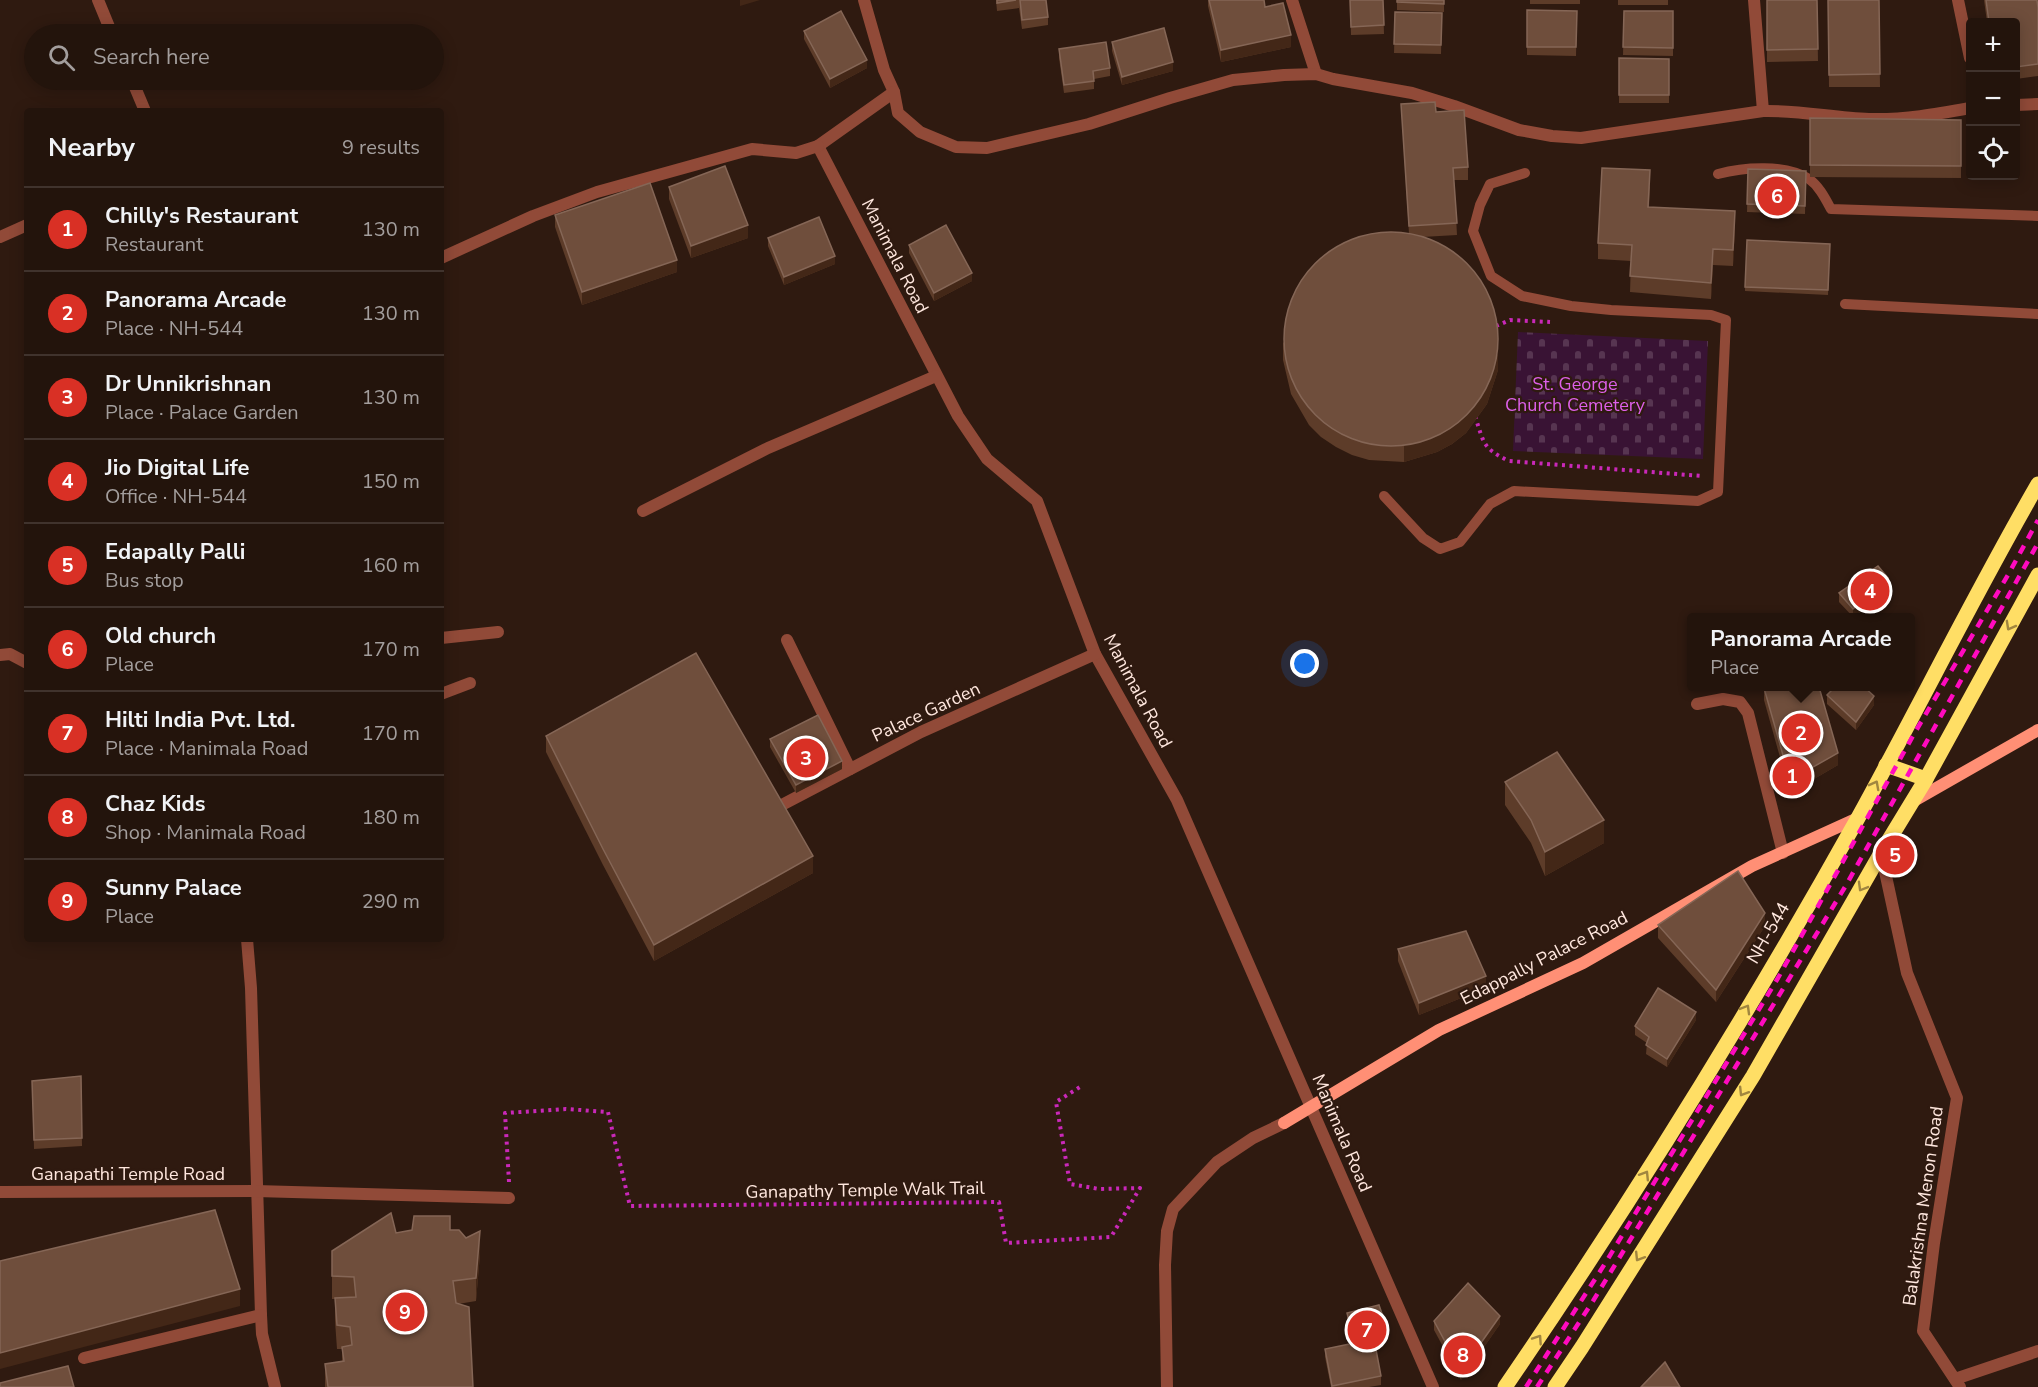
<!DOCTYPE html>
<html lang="en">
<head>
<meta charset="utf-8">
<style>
	body { margin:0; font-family:"Nunito Sans",sans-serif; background:#2f211a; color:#f1f3f6 }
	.controls { position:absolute; right:18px; top:18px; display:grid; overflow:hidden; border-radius:6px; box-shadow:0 3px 15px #0003 }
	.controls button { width:54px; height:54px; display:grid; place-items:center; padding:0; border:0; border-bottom:2px solid #40332d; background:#23140c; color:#f1f3f6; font:30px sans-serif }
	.you { position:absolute; left:1305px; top:664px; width:21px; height:21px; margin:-15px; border:4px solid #fff; border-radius:50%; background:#1a73e8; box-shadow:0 0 0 9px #1a73e833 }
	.badge { display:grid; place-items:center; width:39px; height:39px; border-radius:50%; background:#d93025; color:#fff; font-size:20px; font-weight:700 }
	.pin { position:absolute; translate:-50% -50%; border:3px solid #fff; box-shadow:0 2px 6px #0006 }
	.popup { position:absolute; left:1687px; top:613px; width:228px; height:78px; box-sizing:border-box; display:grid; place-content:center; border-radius:6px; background:#23140c; filter:drop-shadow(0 2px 4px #0005); font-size:20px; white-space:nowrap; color:#a39e9d }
	.popup b { font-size:22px; color:#f1f3f6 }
	.popup::after { content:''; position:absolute; left:50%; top:100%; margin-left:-12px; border:12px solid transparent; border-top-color:#23140c }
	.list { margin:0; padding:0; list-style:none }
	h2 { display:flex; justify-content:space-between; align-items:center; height:78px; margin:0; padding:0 24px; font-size:26px }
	h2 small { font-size:20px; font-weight:400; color:#a39e9d }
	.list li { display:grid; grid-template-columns:39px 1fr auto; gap:18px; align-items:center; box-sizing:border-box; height:84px; padding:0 24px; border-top:2px solid #40332d }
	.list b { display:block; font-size:22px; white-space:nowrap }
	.list p { margin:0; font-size:20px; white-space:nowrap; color:#a39e9d }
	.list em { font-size:20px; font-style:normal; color:#a39e9d }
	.icon { flex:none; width:33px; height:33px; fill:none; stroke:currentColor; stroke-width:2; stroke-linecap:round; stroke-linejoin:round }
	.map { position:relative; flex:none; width:2038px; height:1387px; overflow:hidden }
	.search { position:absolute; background:#23140c; box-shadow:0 3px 15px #0003; left:24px; top:24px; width:420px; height:66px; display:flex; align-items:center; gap:15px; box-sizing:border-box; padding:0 21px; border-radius:33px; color:#a39e9d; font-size:22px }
	.panel { position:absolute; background:#23140c; box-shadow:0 3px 15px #0003; left:24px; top:108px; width:420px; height:834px; border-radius:6px }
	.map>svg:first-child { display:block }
</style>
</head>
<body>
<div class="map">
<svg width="2038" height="1387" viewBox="0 0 2038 1387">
	<defs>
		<pattern id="cemetery-stones" width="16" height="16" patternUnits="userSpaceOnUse" patternTransform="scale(1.5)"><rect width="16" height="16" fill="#391334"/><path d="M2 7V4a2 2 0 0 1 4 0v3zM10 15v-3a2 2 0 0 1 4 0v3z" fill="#573551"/></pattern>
	</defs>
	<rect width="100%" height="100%" fill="#2f1a10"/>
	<!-- cemetery -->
	<path fill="url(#cemetery-stones)" d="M1518 332 1708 341 1703 459 1513 451Z"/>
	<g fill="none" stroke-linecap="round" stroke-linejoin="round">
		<!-- path -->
		<g stroke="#c928b9" stroke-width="4" stroke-dasharray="3 4.5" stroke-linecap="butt">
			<path d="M1496 326 1510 320 1550 322"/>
			<path d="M1475 416C1484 443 1482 448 1509 461L1702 476"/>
			<path d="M509 1182 505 1113 566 1109 608 1112 630 1206 999 1202 1006 1243 1111 1237 1140 1188 1099 1189 1070 1184 1056 1102 1080 1087"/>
		</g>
		<!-- lane -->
		<g stroke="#914a38" stroke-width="10">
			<path d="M1718 174C1744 167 1785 164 1809 179 1819 186 1825 198 1831 209L2038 216"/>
			<path d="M1845 304 2038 314"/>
			<path d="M1384 496 1423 538 1440 549 1460 542 1490 504 1514 491 1698 501 1718 492 1726 320 1711 315 1611 310 1571 306 1522 296 1491 276 1473 231 1480 205 1490 184 1525 173"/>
		</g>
		<!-- street -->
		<g stroke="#914a38" stroke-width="12">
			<path d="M98 0 112 34"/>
			<path d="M864 0 884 70 894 92 818 146 958 416 987 459 1037 501 1095 654 1177 800 1433 1387"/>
			<path d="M1292 0 1316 74"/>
			<path d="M1754 0 1763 111"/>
			<path d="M1958 0 1970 58"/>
			<path d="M132 80 145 111"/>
			<path d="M894 92 898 113 920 132 956 147 987 148 1089 124 1170 98 1233 80 1284 75 1316 74 1333 79 1412 93 1454 106 1519 130 1552 136 1581 138 1763 111C1799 110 1834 118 1869 119 1904 120 1937 114 1970 108"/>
			<path d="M2016 105 2038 104"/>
			<path d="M0 237 27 225"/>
			<path d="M441 258 533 216 597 192 752 149 796 153 818 146"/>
			<path d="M643 511 768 448 936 376"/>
			<path d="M441 638 498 632"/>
			<path d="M787 640 850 769"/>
			<path d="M0 655 10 654 27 663"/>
			<path d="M441 694 470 683"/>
			<path d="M1697 704 1723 699 1740 702 1748 713 1783 853"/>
			<path d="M776 808 921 732 1095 654"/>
			<path d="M1881 853 1907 973 1957 1098 1934 1243 1923 1331 1960 1387"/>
			<path d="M247 939 251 988 261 1315 262 1334 275 1387"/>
			<path d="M0 1192 256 1191 509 1198"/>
			<path d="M84 1358 261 1315"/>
			<path d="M1955 1379 2038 1351"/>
			<path d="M1167 1387 1165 1265 1167 1231 1173 1209 1217 1162 1253 1138 1284 1123"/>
		</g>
		<!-- secondary -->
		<g stroke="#ff8f75" stroke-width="12">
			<path d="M1912 802 2038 730"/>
			<path d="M1284 1123 1439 1030 1583 963 1752 866 1858 818"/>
		</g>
		<!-- primary -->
		<g stroke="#ffde65" stroke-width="15">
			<path d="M1886 765 1926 779"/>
			<path d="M1505 1387C1631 1203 1749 1013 1858 818 1919 707 1975 593 2038 484"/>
			<path d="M1555 1387 1582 1347 1753 1076 1881 853 1926 779 2038 575"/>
		</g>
		<!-- rail -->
		<g stroke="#ff0abf" stroke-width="4.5" stroke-dasharray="9 8" stroke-linecap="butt">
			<path d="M1526 1387 1606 1262 1778 978 1914 734 2008 575 2038 520"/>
			<path d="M1537 1387 1593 1301 1845 887 2038 543"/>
		</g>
	</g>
	<!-- wall -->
	<g fill="#5d3c29">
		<path d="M996 0H1046L1048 17V25L1022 29 1019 8 997 11Z"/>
		<path d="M1208 0H1264L1265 7 1291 47 1221 62 1208 6Z"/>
		<path d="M1350 0H1383L1384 34 1351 35Z"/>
		<path d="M1397 0H1444V12L1397 10Z"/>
		<rect x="1530" y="0" width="50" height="4"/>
		<rect x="1618" y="0" width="50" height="5"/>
		<path d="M1767 0H1817L1818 61 1767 62Z"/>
		<path d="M1828 0H1879L1880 87H1829Z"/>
		<path d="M1984 0H2037L2038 8V76L2016 79V22H1987Z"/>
		<path d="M1527 10 1577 11 1576 56 1527 55Z"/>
		<path d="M1624 11H1673V56L1623 55Z"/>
		<path d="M1395 12 1442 13 1441 54 1394 53Z"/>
		<path d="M804 31 867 68 830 88 804 39Z"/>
		<path d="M1112 42 1173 71 1122 85 1112 51Z"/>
		<path d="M1059 49 1110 68V76L1094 79V89L1064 93 1059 58Z"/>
		<path d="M1619 58 1669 59V103H1619Z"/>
		<path d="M1401 104 1436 112 1468 167V180H1454L1457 235 1422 237 1498 370 1487 404 1466 433 1452 444 1437 452 1404 462 1369 460 1352 455 1336 447 1321 437 1309 425 1291 394 1283 360V343L1409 234Z"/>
		<path d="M1810 118 1961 120V178L1810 177Z"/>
		<path d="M1748 169 1806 171 1805 214 1747 212Z"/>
		<path d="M1650 186 1649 207 1735 227 1733 266 1713 265 1711 299 1630 292 1631 261 1598 259V243Z"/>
		<path d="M669 187 748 238 691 258 669 199Z"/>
		<path d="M555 215 677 272 582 305 555 227Z"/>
		<path d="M768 238 835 264 784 285 768 246Z"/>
		<path d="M1830 244 1828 295 1745 291V287Z"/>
		<path d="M909 245 972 281 934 301 909 253Z"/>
		<path d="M1888 586 1854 618 1839 602V593Z"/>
		<path d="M1764 688 1838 765 1790 793 1764 700Z"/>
		<path d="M1827 695 1874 705 1856 730 1827 704Z"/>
		<path d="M546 736 813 873 654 961 603 865 546 752Z"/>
		<path d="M770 739 842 769 796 793 770 747Z"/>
		<path d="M1505 782 1604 843 1545 876 1531 843 1505 805Z"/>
		<path d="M1658 925 1765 926 1716 1002 1658 938Z"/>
		<path d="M1398 949 1486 988 1419 1015 1398 961Z"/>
		<path d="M1696 1020 1667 1067 1646 1054 1647 1043 1635 1035V1026Z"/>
		<path d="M81 1076 82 1146 34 1149 32 1081Z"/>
		<path d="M412 1230H450L480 1254 476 1301 458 1304 473 1387H325V1364L342 1361V1349H337L335 1321V1299H332V1251Z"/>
		<path d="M1347 1313 1388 1339 1374 1343 1381 1376V1385L1369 1387H1331L1325 1357V1349L1353 1344 1347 1321Z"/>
		<path d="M1434 1321 1500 1324 1461 1380 1434 1330Z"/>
	</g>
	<!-- shaded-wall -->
	<g fill="#432717">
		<path d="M740 0H760L740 6Z"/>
		<path d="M1291 35V47L1221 62V50Z"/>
		<path d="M867 60V68L830 88V79Z"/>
		<path d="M1173 62V71L1122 85V77Z"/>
		<path d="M1735 211V227L1733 266V250Z"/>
		<path d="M748 225V238L691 258V246Z"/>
		<path d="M1713 249V265L1711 299V283Z"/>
		<path d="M835 256V264L784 285V277Z"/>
		<path d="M677 260V272L582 305V292Z"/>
		<path d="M972 273V281L934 301V293Z"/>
		<path d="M1498 354V370L1487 404 1466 433 1452 444 1437 452 1404 462V446Z"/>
		<path d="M1888 578V586L1853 618V609Z"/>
		<path d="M1874 696V705L1856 730V722Z"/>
		<path d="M1838 753V765L1790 793V780Z"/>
		<path d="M842 761V769L796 793V785Z"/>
		<path d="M1604 820V843L1545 876V852Z"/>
		<path d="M813 856V873L654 961V945Z"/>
		<path d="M1765 913V926L1716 1002V990Z"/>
		<path d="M1486 976V988L1419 1015V1003Z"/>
		<path d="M1696 1012V1020L1667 1067V1059Z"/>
		<path d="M480 1231V1254L476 1301V1278Z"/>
		<path d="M240 1289V1306L0 1369V1353Z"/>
		<path d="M1500 1316V1324L1461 1380V1371Z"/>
		<path d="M1388 1331V1339L1354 1349V1340Z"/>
	</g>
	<!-- building -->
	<g fill="#6f4e3c" stroke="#856656" stroke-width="1.5">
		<path d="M997 0H1016L997 3Z"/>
		<path d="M1020 0H1046L1048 17 1022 20Z"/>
		<path d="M1209 0H1264L1265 7 1283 3 1291 35 1221 50Z"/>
		<path d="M1350 0H1383L1384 25 1351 27Z"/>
		<path d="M1397 0H1444V4L1397 2Z"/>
		<path d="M1767 0H1817L1818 49 1767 50Z"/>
		<path d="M1828 0H1879L1880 74 1829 75Z"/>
		<path d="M1986 0H2037L2038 8V64L2016 67V22H1989Z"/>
		<path d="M1527 10 1577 11 1576 47H1527Z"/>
		<path d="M841 11 867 60 830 79 804 31Z"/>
		<path d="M1624 11H1673V48L1623 47Z"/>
		<path d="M1395 12 1442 13 1441 45 1394 44Z"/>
		<path d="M1164 28 1173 62 1122 77 1112 42Z"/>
		<path d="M1106 42 1110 68 1093 71 1094 81 1064 85 1059 49Z"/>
		<path d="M1619 58 1669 59V95H1619Z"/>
		<path d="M1435 102 1436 112 1464 110 1468 167 1453 168 1457 223 1409 226 1401 104Z"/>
		<path d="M1810 118 1961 120V166L1810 165Z"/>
		<path d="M725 166 748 225 691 246 669 187Z"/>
		<path d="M1602 168 1650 170 1648 207 1735 211 1733 250 1713 249 1711 283 1630 276 1632 245 1598 243Z"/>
		<path d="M1748 169 1806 171 1805 206 1747 204Z"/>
		<path d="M650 183 677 260 582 292 555 215Z"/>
		<path d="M819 217 835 256 784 277 768 238Z"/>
		<path d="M946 225 972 273 934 293 909 245Z"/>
		<circle cx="1391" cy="339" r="107"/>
		<path d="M1747 240 1830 244 1828 290 1745 287Z"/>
		<path d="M1878 566 1888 578 1853 609 1839 593Z"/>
		<path d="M696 653 813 856 654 945 603 849 546 736Z"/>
		<path d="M1768 687H1819L1838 753 1790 780 1764 688Z"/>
		<path d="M1835 687H1864L1874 696 1856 722 1827 695Z"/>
		<path d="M818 715 842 761 796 785 770 739Z"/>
		<path d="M1557 752 1604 820 1545 852 1531 820 1505 782Z"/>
		<path d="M1738 871 1765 913 1716 990 1658 925Z"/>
		<path d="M1466 931 1486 976 1419 1003 1398 949Z"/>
		<path d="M1658 988 1696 1012 1667 1059 1646 1045 1649 1037 1635 1026Z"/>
		<path d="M81 1076 82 1138 34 1140 32 1081Z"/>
		<path d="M215 1210 240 1289 0 1353V1261Z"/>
		<path d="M391 1213 396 1233 412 1230 414 1216H450V1230H459L466 1238 480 1231 476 1278 453 1281 456 1303 469 1307 473 1387H328L325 1364 344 1361 342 1347 352 1345 350 1327 337 1325 335 1298 356 1297 354 1277 332 1276V1251Z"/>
		<path d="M1468 1283 1500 1316 1461 1371 1434 1321Z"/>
		<path d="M1379 1305 1388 1331 1354 1340 1347 1313Z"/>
		<path d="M1374 1339 1381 1376 1332 1386 1325 1349Z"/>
		<path d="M1665 1362 1680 1387H1641Z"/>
		<path d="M68 1366 74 1387H0V1383Z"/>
	</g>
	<!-- one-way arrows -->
	<defs><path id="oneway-chevron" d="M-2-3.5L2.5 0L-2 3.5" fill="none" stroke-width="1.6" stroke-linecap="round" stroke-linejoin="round" transform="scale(1.5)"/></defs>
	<g stroke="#a1863f">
		<use href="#oneway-chevron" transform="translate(2010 626) rotate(119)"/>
		<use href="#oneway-chevron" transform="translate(1875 785) rotate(-62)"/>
		<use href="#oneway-chevron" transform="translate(1862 887) rotate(120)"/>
		<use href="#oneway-chevron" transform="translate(1746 1009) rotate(-60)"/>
		<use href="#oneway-chevron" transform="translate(1743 1092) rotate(122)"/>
		<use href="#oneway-chevron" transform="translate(1645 1175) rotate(-58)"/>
		<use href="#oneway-chevron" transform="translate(1639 1257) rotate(122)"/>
		<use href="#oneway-chevron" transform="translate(1538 1339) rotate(-56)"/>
	</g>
	<g text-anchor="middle" stroke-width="4.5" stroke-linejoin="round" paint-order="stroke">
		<!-- street labels -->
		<g font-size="18" fill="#ffe7de" stroke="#2f1a10">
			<text transform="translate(895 256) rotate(63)" y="6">Manimala Road</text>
			<text transform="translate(1138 691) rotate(62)" y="6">Manimala Road</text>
			<text transform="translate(926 712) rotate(-25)" y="6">Palace Garden</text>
			<text transform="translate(1768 933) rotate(-60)" y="6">NH-544</text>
			<text transform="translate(1544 958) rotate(-27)" y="6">Edappally Palace Road</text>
			<text transform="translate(1342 1133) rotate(67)" y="6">Manimala Road</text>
			<text x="128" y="1180">Ganapathi Temple Road</text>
			<text transform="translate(865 1190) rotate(-1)" y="6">Ganapathy Temple Walk Trail</text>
			<text transform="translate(1923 1206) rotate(-82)" y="6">Balakrishna Menon Road</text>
		</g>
		<!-- park labels -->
		<g font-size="18" fill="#dd60e9" stroke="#2f1a10">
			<text x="1575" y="390">St. George<tspan x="1575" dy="21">Church Cemetery</tspan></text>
		</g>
	</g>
</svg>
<div class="controls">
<button>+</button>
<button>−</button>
<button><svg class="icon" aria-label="locate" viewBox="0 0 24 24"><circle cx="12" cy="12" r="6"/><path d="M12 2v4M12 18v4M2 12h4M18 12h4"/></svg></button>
</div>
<div class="you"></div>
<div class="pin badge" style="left:1792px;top:776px">1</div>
<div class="pin badge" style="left:1801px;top:733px">2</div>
<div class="popup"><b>Panorama Arcade</b>Place</div>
<div class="pin badge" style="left:806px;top:758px">3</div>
<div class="pin badge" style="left:1870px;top:591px">4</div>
<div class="pin badge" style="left:1895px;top:855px">5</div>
<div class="pin badge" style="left:1777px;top:196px">6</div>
<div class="pin badge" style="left:1367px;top:1330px">7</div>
<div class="pin badge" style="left:1463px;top:1355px">8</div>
<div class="pin badge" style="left:405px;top:1312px">9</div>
<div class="search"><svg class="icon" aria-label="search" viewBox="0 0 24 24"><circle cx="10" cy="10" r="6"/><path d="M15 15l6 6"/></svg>Search here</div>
<section class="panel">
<h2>Nearby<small>9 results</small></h2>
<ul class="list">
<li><span class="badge">1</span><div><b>Chilly's Restaurant</b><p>Restaurant</p></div><em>130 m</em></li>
<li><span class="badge">2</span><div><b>Panorama Arcade</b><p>Place · NH-544</p></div><em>130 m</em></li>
<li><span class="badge">3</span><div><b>Dr Unnikrishnan</b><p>Place · Palace Garden</p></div><em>130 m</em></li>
<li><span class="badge">4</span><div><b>Jio Digital Life</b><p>Office · NH-544</p></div><em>150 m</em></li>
<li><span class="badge">5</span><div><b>Edapally Palli</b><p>Bus stop</p></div><em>160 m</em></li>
<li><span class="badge">6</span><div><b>Old church</b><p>Place</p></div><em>170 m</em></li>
<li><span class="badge">7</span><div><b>Hilti India Pvt. Ltd.</b><p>Place · Manimala Road</p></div><em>170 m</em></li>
<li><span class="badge">8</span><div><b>Chaz Kids</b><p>Shop · Manimala Road</p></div><em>180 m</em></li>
<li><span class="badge">9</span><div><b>Sunny Palace</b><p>Place</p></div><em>290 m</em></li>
</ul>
</section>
</div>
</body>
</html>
